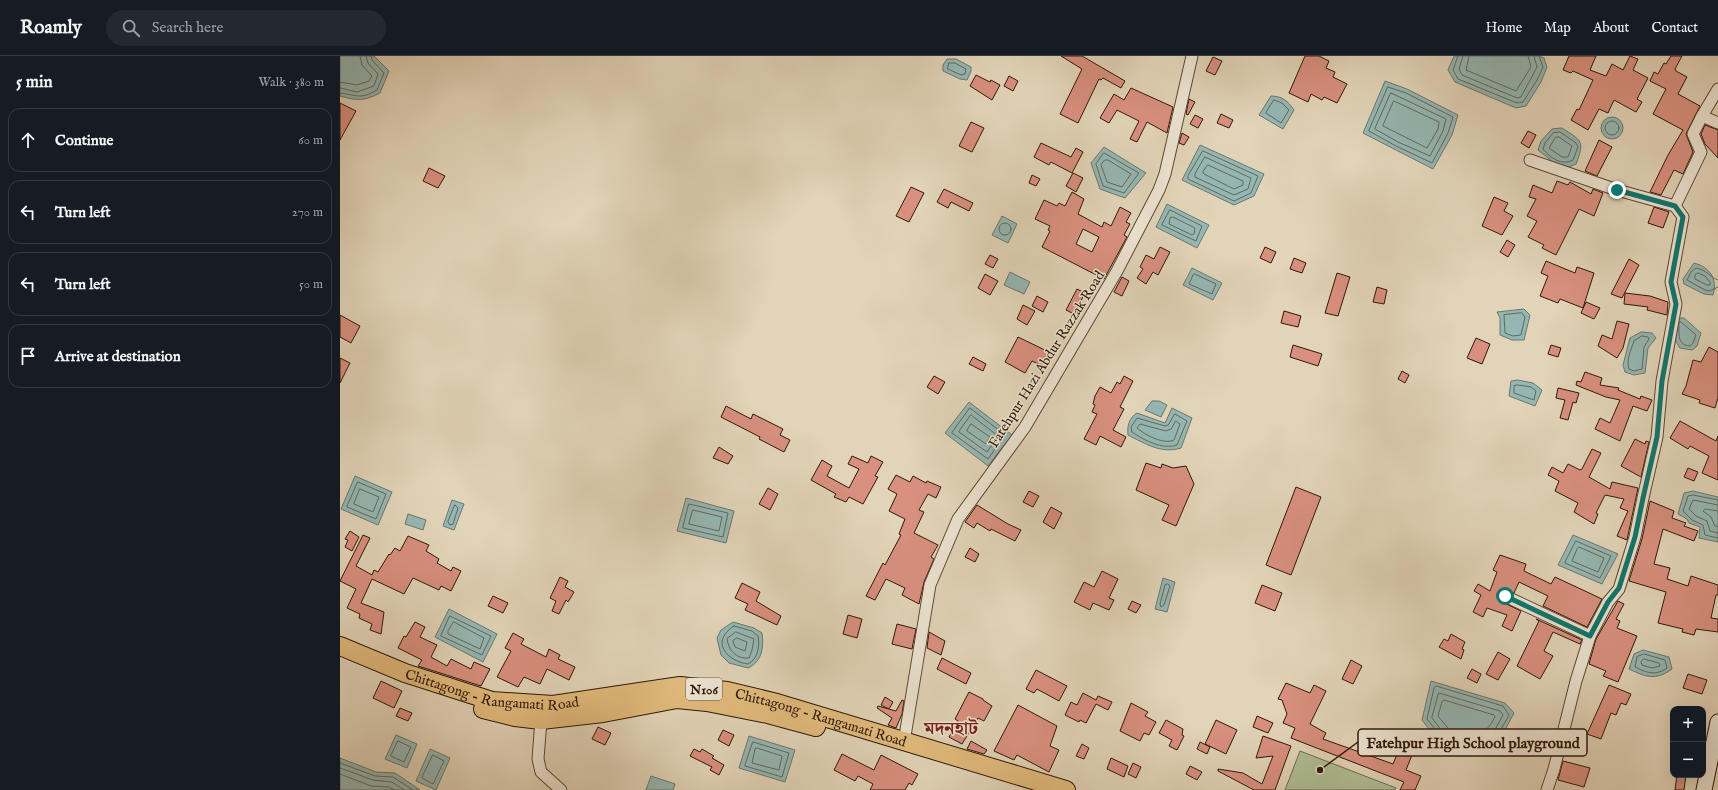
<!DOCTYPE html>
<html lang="en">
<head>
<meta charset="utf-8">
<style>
	body { margin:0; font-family:"IM FELL English","Noto Serif Bengali",serif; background:#242831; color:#f1f3f6 }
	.controls { position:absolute; right:12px; bottom:12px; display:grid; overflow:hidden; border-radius:8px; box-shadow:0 4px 16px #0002 }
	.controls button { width:36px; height:36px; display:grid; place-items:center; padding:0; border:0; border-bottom:1px solid #363941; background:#171b24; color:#f1f3f6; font:20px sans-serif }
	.stop { position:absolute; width:12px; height:12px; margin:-9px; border:3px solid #0f766e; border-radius:50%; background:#fff }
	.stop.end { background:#0f766e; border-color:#fff; box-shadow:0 1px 4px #0008 }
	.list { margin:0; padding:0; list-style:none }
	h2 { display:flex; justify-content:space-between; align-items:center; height:52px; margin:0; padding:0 16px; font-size:17px }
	h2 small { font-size:13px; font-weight:400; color:#9ea1a6 }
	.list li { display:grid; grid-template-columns:26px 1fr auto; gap:12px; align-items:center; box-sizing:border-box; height:64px; margin:0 8px 8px; padding:0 8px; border:1px solid #363941; border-radius:12px }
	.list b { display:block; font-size:15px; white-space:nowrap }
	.list em { font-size:13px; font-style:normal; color:#9ea1a6 }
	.icon { flex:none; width:22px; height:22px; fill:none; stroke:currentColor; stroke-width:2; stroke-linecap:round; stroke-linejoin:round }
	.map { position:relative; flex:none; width:1378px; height:734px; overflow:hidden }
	header { display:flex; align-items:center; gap:24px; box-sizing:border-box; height:56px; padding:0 20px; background:#171b24; border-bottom:1px solid #363941 }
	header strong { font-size:19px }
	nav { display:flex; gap:22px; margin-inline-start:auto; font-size:14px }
	.search { width:280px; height:36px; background:#242831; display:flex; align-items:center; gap:10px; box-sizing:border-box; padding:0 14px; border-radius:22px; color:#9ea1a6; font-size:15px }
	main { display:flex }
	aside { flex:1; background:#171b24 }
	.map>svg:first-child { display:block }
</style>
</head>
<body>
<header>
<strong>Roamly</strong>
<div class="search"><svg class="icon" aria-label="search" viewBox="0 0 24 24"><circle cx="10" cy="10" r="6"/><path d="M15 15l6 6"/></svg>Search here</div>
<nav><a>Home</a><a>Map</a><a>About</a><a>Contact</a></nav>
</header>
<main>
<aside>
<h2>5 min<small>Walk · 380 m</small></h2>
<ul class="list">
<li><svg class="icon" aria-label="ahead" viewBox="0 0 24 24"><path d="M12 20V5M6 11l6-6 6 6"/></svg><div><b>Continue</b></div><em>60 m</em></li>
<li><svg class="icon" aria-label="left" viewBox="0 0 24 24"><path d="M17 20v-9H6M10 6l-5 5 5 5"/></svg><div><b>Turn left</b></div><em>270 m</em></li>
<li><svg class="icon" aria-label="left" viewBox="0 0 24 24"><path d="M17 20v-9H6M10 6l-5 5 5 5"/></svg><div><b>Turn left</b></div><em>50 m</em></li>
<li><svg class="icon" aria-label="arrive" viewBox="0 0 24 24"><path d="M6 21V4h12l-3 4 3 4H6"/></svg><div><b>Arrive at destination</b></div></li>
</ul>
</aside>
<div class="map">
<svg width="1378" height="734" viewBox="0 0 1378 734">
	<rect width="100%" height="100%" fill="#e2d4b8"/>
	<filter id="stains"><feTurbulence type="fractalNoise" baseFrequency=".005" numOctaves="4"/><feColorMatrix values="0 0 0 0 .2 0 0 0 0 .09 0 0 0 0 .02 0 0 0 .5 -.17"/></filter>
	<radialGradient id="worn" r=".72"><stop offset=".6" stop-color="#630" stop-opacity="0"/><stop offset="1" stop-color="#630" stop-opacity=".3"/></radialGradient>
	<!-- green -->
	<path fill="#aebe93" stroke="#6e6b4d" d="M960 695 1056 732 1055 734H945Z"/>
	<!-- water -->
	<g fill="#95b7b3" stroke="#6c776e">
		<path d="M0 0H34L49 15 40 37C24 45 18 45 0 40Z"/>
		<path d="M1114 0H1199L1204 2 1207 11 1201 26 1186 50 1176 52 1115 26 1108 14Z"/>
		<path d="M607 3H616L631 11V15L627 24 620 23 603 15V9Z"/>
		<path d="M1045 25 1067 33 1118 59 1112 79 1093 113 1023 77Z"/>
		<path d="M931 40C942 40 948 45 954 54L943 73 919 59Z"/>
		<circle cx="1272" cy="72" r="11"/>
		<path d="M1222 72C1242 85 1245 85 1236 108L1226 112 1218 110 1198 94 1201 85 1212 73Z"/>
		<path d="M860 89 924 118 914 140 894 149 842 124Z"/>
		<path d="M764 91 806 117 785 142 760 133 751 107Z"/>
		<path d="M827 148 869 169 857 192 816 171Z"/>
		<path d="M662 160 677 168 668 187 652 179Z"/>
		<path d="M1354 207C1369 211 1378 222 1373 239L1364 238 1344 228 1343 223Z"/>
		<path d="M852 212 882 227 873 244 843 229Z"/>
		<path d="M670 216 690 226 684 238 664 229Z"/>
		<path d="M1184 253 1190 259 1184 284H1172L1160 279V262L1157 256Z"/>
		<path d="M1335 262H1344L1361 277 1357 290 1352 294 1340 292 1336 286Z"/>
		<path d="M1301 276 1312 277 1316 282 1308 292 1305 317 1294 319 1285 316 1283 309 1290 282Z"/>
		<path d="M1178 324 1193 327 1202 334 1195 350 1169 340 1171 325Z"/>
		<path d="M812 345H819L827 349 821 361 805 354Z"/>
		<path d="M629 346 672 379 648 410 605 377Z"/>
		<path d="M832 352 852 362 841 392C821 398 806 388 788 379 787 370 789 362 797 357L825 367Z"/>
		<path d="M15 420 52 436 38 469 1 453Z"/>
		<path d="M1353 435 1378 441V486L1359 482 1360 471 1349 467 1347 463 1338 458 1344 437Z"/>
		<path d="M346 442 394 455 386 487 337 475Z"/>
		<path d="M112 444 124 448 114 474 103 470Z"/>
		<path d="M68 458 86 464 83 474 65 468Z"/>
		<path d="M1233 479 1278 498 1262 528 1218 509Z"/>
		<path d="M823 522 835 526 827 556 815 553Z"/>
		<path d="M109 553 157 578 143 606 95 581Z"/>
		<path d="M393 566 414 572 422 577C424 591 422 606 408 612L389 607 381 599 377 582 381 574Z"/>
		<path d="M1303 594 1329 601 1332 613C1315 625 1306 621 1289 613L1294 598Z"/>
		<path d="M1091 625 1165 647 1174 657 1159 685 1132 699 1108 697 1082 664Z"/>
		<path d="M56 679 77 688 67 712 45 703Z"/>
		<path d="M409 680 455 694 445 726 399 712Z"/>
		<path d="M90 693 110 702 96 734 76 725Z"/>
		<path d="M0 702 36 716 55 717 80 734H0Z"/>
		<path d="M311 720 335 728 333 734H306Z"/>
	</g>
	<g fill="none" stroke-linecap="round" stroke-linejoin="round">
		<!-- shore -->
		<g stroke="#62685d" stroke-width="1">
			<path d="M1118 0 1113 14 1118 23 1177 47 1183 46 1197 24 1203 11 1199 0"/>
			<path d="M1123 0 1119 13 1122 19 1177 42 1181 41 1197 11 1194 0"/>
			<path d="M1129 0 1126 14 1176 35 1191 11 1188 0"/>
			<path d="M609 7H615L626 13 625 18 621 19 608 13Z"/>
			<path d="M0 26 17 29 29 25 32 20 22 9 20 0"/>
			<path d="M1048 31 1066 37 1113 61 1108 77 1092 107 1056 90 1029 75Z"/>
			<path d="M0 32 17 36 34 30 38 18 28 7 26 0"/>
			<path d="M0 37C18 39 19 44 37 34L44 17 32 4 31 0"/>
			<path d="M1051 37 1106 63 1103 75 1090 100 1058 86 1035 73Z"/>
			<path d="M934 44 942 47 949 54 941 67 926 57Z"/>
			<path d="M1054 45 1099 66 1098 73 1087 92 1043 70Z"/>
			<circle cx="1272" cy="72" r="7"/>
			<path d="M1220 76 1236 87 1238 91 1233 104C1222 110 1210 102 1203 93L1205 87 1213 77Z"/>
			<path d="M1219 81 1232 90 1228 101H1222L1209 92 1215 82Z"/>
			<path d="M863 95 918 120 911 137 894 145 848 123V120Z"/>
			<path d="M764 97 799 117 784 137 763 130 756 108Z"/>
			<path d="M865 101 911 122 908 133 894 139 855 121V118Z"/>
			<path d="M765 104H768L791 118 782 131 767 126 761 109Z"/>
			<path d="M868 109 903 125V129L894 133 864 118 863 116Z"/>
			<path d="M830 154 862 170 856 185 822 169Z"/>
			<path d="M833 161 855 172 854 178 852 179 829 168 830 162Z"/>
			<circle cx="665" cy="173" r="6"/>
			<path d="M1358 217 1365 220 1370 226V229H1367L1355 223V219Z"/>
			<path d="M855 218 876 228 872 238 849 228 853 219Z"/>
			<path d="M1378 224C1371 222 1367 214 1356 212L1351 216 1347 224 1365 234 1370 235 1378 231"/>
			<path d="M1182 257 1185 261 1181 279 1173 280 1165 277 1164 259Z"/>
			<path d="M1341 266 1356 279 1353 287 1350 290C1337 289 1339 278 1339 267Z"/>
			<path d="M1302 280 1308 281 1309 283 1304 291 1302 313 1294 315 1289 313C1286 304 1291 294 1294 285Z"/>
			<path d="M1178 329 1191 331 1196 335 1194 344 1174 337V330Z"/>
			<path d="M630 352 665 379 648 403 612 377Z"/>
			<path d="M835 358 847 365 837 389C822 394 804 384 792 376L791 371 797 362 825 370 828 369Z"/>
			<path d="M631 359 658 380 647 396 619 376Z"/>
			<path d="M836 365 840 368 834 384C824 389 805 379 797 372L800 368 826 375 831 373Z"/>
			<path d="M631 368 650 381 646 388 627 375Z"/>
			<path d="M18 426 46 438 36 463 7 451Z"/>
			<path d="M20 433 39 441 33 456 14 448Z"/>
			<path d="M1378 444 1353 439 1348 440 1343 455 1352 464 1363 469 1365 479 1378 482"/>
			<path d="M349 448 388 457 383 481 343 472Z"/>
			<path d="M115 449 118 452 113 468 110 469 108 466Z"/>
			<path d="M1378 449 1353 444 1349 453 1356 460 1367 465 1370 475 1378 477"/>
			<path d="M353 454 382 461 379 475 349 468Z"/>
			<path d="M1378 455 1365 453 1363 455 1371 461 1375 470 1378 471"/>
			<path d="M1236 485 1271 500 1260 522 1225 507Z"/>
			<path d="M1239 491 1264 502 1258 516 1232 505 1237 493Z"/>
			<path d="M828 528 830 530 824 549 821 551 820 548 825 529Z"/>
			<path d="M110 560 151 580 142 599 101 580Z"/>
			<path d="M114 566 144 582 140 593 108 578V575Z"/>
			<path d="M394 570 412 575 418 580C420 590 418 603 408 608 386 605 370 585 394 570Z"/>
			<path d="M396 576 414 583 412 594 409 602C396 603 389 595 387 583Z"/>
			<path d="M397 582 407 586 405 595 395 591 393 585Z"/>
			<path d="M1304 598 1325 604 1327 612C1316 620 1307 617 1295 611L1297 601Z"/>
			<path d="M1304 603 1319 607 1320 610 1312 612 1302 609 1301 606Z"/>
			<path d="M1096 630 1163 650 1169 659 1156 682 1132 694 1110 692 1087 663 1094 632Z"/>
			<path d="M1099 637 1160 655 1163 659 1152 679 1131 689 1112 688 1092 662Z"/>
			<path d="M1104 644 1154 659 1155 661C1146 678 1135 684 1116 682L1098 660 1102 646Z"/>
			<path d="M58 685 71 691 64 706 51 700Z"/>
			<path d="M413 686 449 697 442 721 405 710Z"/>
			<path d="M417 692 442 700 439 714 412 707 415 693Z"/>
			<path d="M93 699 104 705 93 728 82 722Z"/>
			<path d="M0 707 35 720 53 721 73 734"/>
			<path d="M0 712 33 724 52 726 64 734"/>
			<path d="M0 718 31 730 49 731 54 734"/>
		</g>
	</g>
	<!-- building -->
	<g fill="#d9907f" stroke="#2f1807" fill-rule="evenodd">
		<path d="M721 0H742L785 25 781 32 763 22 761 24 759 23 738 67 720 58 742 13Z"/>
		<path d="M965 0H979L989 5 986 12 995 16 993 21 1007 28 997 47 984 41 982 44 971 38 968 46 949 37Z"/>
		<path d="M1229 0H1256L1250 14 1266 20 1272 8 1283 14 1290 0 1298 3 1293 14 1308 22 1297 43 1302 46 1296 56 1274 44 1268 57 1259 53 1248 74 1231 64 1237 53 1239 54 1253 24 1233 15 1231 17 1223 14Z"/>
		<path d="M1331 0H1342L1335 13 1336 15 1347 21 1338 38 1360 50 1346 78 1353 96 1343 118 1334 114 1321 139 1310 136 1328 99 1343 74 1313 58 1326 33 1310 25 1314 16 1318 18 1324 7 1326 8Z"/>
		<path d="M873 1 882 5 875 19 866 15Z"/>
		<path d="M636 19 650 26 651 24 660 29 652 44 630 30Z"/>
		<path d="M669 20 678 25 673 35 664 30Z"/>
		<path d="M791 32 833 51 827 77 807 66 797 86 790 83 799 65 777 54 769 67 760 62 774 38 784 44Z"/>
		<path d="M849 43 855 46 848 59 846 58Z"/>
		<path d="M0 47 16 55 0 84Z"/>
		<path d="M881 58 893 64 889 72 877 67Z"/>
		<path d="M855 59 863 63 858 72 850 68Z"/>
		<path d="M631 66 644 72 632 96 619 90Z"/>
		<path d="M1365 69 1378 74V102L1365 88 1361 78Z"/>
		<path d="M1188 75 1196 79 1189 92 1181 87Z"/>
		<path d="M842 77 849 81 844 89 839 87Z"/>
		<path d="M1259 84 1272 91 1257 120 1245 115Z"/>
		<path d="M701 87 731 101 736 92 743 96 732 117 711 106 709 109 694 101Z"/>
		<path d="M89 112 105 120 98 132 83 125Z"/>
		<path d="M733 117 743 122 736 136 726 130Z"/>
		<path d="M692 119 700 123 696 130 689 127Z"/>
		<path d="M1217 125 1228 129 1230 126 1251 138 1253 133 1263 137 1254 160 1239 153 1216 199 1202 192 1204 189 1188 181 1197 165 1187 160 1196 143 1189 141 1193 129 1212 137Z"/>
		<path d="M571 131 584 137 569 166 556 160Z"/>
		<path d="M604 133 633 147 629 155 611 146 608 152 597 146Z"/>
		<path d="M732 136 744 143 738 158 762 171 764 166 771 170 780 151 791 157 786 166 790 168 784 179 787 181 764 223 702 191 710 175 708 174 710 170 695 163 704 144 717 150 719 147 725 150ZM743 173 759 181 752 196 736 188Z"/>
		<path d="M1154 141 1168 147 1164 155 1173 160 1162 179 1142 170Z"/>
		<path d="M1314 151 1329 156 1323 172 1308 167Z"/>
		<path d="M1167 184 1175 189 1168 201 1160 196Z"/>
		<path d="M820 191 830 196 818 219 813 216 806 228 797 222 803 213 800 211 806 199 814 203Z"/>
		<path d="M925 191 936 196 931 207 920 202Z"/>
		<path d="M650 199 658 203 653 212 645 208Z"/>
		<path d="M954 202 966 207 962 217 950 213Z"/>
		<path d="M1289 203 1299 209 1282 242 1271 238Z"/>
		<path d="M1206 205 1235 217 1237 211 1254 217 1243 252 1220 243 1218 247 1200 240 1208 220 1201 217Z"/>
		<path d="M997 217 1010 221 998 260 985 257Z"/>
		<path d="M645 218 658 225 650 239 638 232Z"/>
		<path d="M782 221 789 225 782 240 774 236Z"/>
		<path d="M1037 231 1047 234 1044 248 1033 246Z"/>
		<path d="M737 233 745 237 734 258 726 254Z"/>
		<path d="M1285 237 1310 240 1328 246 1327 259 1307 254 1308 251 1284 248Z"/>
		<path d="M697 240 708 246 703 256 692 250Z"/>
		<path d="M1246 246 1260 252 1254 263 1241 257Z"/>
		<path d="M683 249 695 255 687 269 677 263Z"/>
		<path d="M944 255 961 260 958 271 941 267Z"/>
		<path d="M0 259 20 270 11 287 0 281Z"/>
		<path d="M1277 265 1289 268 1283 292 1277 302 1258 290 1262 279 1272 283Z"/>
		<path d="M678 281 711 297 704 311 692 305 685 317 665 306Z"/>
		<path d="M1136 282 1150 288 1142 308 1127 302Z"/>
		<path d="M953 289 982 298 978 310 950 301Z"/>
		<path d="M1211 289 1221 292 1218 301 1208 298Z"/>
		<path d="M1369 291 1378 296V342L1375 352 1359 347 1360 344 1342 338 1346 330 1353 304 1361 306Z"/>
		<path d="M633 301 646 308 643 315 629 308Z"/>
		<path d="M0 302 10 307 0 327Z"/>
		<path d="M1062 315 1069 319 1065 327 1058 323Z"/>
		<path d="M1245 316 1262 322 1260 329 1279 332 1278 334 1300 343 1301 340 1312 344 1307 355 1293 350 1280 385 1255 373 1260 362 1270 367 1280 344 1266 341 1236 329 1237 325 1241 326Z"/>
		<path d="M594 320 605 326 598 338 587 331Z"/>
		<path d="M784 320 793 325 780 351 784 353 773 374 786 381 781 391 760 380 756 389 744 383 757 358 752 356 755 349 753 348 755 340 760 331 771 337 777 326 780 328Z"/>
		<path d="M1218 332 1239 337 1236 347 1233 346 1228 364 1220 362 1225 344 1216 342Z"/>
		<path d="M386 350 411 363 413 358 443 373 440 379 450 384 444 396 419 383 420 381 381 361Z"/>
		<path d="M1340 365 1376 385 1378 380V424L1362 417 1369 400 1350 390 1348 393 1330 382Z"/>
		<path d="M1295 383 1305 388 1306 385 1309 386 1301 421 1281 410Z"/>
		<path d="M379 391 393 400 388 408 373 402Z"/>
		<path d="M1252 393 1261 397 1249 421 1270 433 1272 426 1298 432 1287 484 1277 480 1288 455 1280 452 1284 443 1265 439 1256 457 1258 458 1254 468 1234 456 1238 447 1215 435 1219 425 1208 419 1212 411 1223 417 1228 408 1240 414 1242 413Z"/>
		<path d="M512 400 528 407 531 400 543 406 535 420 538 421 523 448 509 441 506 446 494 441 496 438 471 424 482 404 492 410 487 420 509 432 519 413 508 408Z"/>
		<path d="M806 407 821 412 822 408 833 412 846 410 854 428 836 470 822 464 829 449 796 434Z"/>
		<path d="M1348 412 1358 416 1354 425 1344 421Z"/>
		<path d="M556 419 570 426 573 420 586 427 587 425 601 431 596 442 588 438 579 454 584 456 574 477 598 489 591 501 594 503 584 526 579 548 562 539 565 532 546 523 535 544 526 540 543 507 545 509 561 479 559 478 565 463 549 455 557 438 548 433Z"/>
		<path d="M956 431 981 441 951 519 926 509Z"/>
		<path d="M428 432 438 438 430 454 419 448Z"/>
		<path d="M689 435 699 440 693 451 683 446Z"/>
		<path d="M1310 445 1334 455 1332 462 1346 467 1344 470 1358 475 1354 485 1323 473 1314 508 1330 512 1327 523 1348 530 1351 520 1378 529V539H1376L1371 562 1378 563V576L1356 573 1354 579 1342 576 1343 573 1318 567 1326 536 1289 525 1302 483Z"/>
		<path d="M637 449 668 468 681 474 675 485 651 473 650 475 637 467 634 472 625 466Z"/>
		<path d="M711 451 722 457 714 473 703 466Z"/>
		<path d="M10 475 19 481 12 495 5 491 8 484 5 483Z"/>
		<path d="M23 479 30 482 16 510 32 519 34 514 38 516 49 498 50 499 55 492 60 495 68 480 89 489 86 495 99 503 97 507 111 515 113 511 121 515 111 535 101 530 99 534 73 522 64 538 32 523 21 547 44 556 41 578 30 574 32 568 19 562 20 558 7 552 16 533 0 525Z"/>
		<path d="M630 492 639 498 635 506 625 501Z"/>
		<path d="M1160 499 1186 508 1184 515 1211 528 1215 521 1262 543 1247 571 1203 550 1208 540 1179 526 1174 537 1164 533 1159 537 1158 540 1162 546 1181 555 1172 575 1162 570 1167 559 1147 552 1143 561 1133 556 1141 539 1134 535 1138 528 1150 535 1157 516 1153 514Z"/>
		<path d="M762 515 778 523 769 542 774 544 769 554 753 547 750 554 734 546 744 526 754 531Z"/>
		<path d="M220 521 228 525 225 531 234 536 228 546 226 544 219 558 212 555 216 545 210 542Z"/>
		<path d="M402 527 420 536 416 545 441 560 437 569 405 554 408 548 395 542Z"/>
		<path d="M922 529 942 537 935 555 915 547Z"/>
		<path d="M153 540 168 547 163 557 148 550Z"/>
		<path d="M792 545 801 549 796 557 788 553Z"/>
		<path d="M1278 545 1284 548 1276 563 1280 565 1277 572 1297 580 1278 626 1263 620 1266 615 1249 608 1256 583Z"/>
		<path d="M508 559 522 563 517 582 503 578Z"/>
		<path d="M1196 563 1242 584 1240 588 1213 576 1204 595 1213 600 1200 623 1177 610 1199 565Z"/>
		<path d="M75 566 85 571 80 581 97 589 91 601 107 610 111 603 131 613 134 606 150 613 141 630 78 610 82 604 58 592 64 580 66 581Z"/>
		<path d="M557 568 576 573 572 593 552 588Z"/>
		<path d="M589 576 605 585 601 599 587 592Z"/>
		<path d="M173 577 184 583 181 588 206 601 209 593 220 599 218 603 235 611 229 624 207 613 200 628 184 621 178 631 157 621 171 595 165 592Z"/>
		<path d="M1111 578 1125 586 1122 593 1124 594 1121 603 1099 591 1104 583 1108 585Z"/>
		<path d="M1158 596 1170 603 1158 624 1146 618Z"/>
		<path d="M602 602 631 617 626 628 597 613Z"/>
		<path d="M1011 604 1022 610 1013 628 1002 623Z"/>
		<path d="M1132 613 1141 618 1137 627 1127 622Z"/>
		<path d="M696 614 727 630 719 645 697 633 694 637 686 633Z"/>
		<path d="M1348 618 1367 624 1362 638 1343 632Z"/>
		<path d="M41 625 62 635 54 652 33 642Z"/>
		<path d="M946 627 970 637 974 629 986 635 970 668 986 677 983 683 1053 708 1061 689 1074 694 1066 714 1081 720 1075 734H1060L1064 726 951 682 955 672 943 667 947 658 942 644 938 643Z"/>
		<path d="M1269 629 1291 638 1286 649 1281 647 1276 659 1271 657 1261 683 1247 678Z"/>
		<path d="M629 636 643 643V644L652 650 644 665 638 662 622 688 609 681 618 665 615 663Z"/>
		<path d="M743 637 756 644 758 640 772 646 768 654 756 648 746 667 740 664 739 666 725 659 731 646 737 649Z"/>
		<path d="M545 641 553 646 549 653 541 649Z"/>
		<path d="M562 644 564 645 562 658 556 672 548 669 552 662 537 652 538 650 556 655Z"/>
		<path d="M791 647 808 656 805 660 816 666 809 679 804 677 800 685 780 675Z"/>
		<path d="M678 649 717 670 710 690 719 694 709 716 677 699 674 704 654 695Z"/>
		<path d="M60 652 72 657 68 665 56 660Z"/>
		<path d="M917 660 933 667 928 677 913 671Z"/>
		<path d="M826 664 843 673 842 679 844 680 837 694 829 690 832 684 819 677Z"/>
		<path d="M876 664 897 674 886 698 865 688Z"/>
		<path d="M258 671 271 677 265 689 252 683Z"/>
		<path d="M383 674 394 679 389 690 378 684Z"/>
		<path d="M923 680 951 690 935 734H914L878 715V713L903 717 922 728 933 700 916 702Z"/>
		<path d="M631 685 647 694 644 698 627 693Z"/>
		<path d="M860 686 870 691 867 698 857 693Z"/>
		<path d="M742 688 749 692 744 703 736 700Z"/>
		<path d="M354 693 360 696 362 693 374 700 372 702 384 709 379 719 370 714 372 711 350 700Z"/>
		<path d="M502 698 534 714 541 699 578 718 572 729 569 727 565 734H530L533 728 518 720 515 725 494 714Z"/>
		<path d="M771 702 788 710 784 721 767 713Z"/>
		<path d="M1223 705 1250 712 1244 731 1218 724Z"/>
		<path d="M793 707 801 711 796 722 788 718Z"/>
		<path d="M850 710 862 716 857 724 846 718Z"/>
		<path d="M1337 719H1346L1344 734H1335Z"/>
	</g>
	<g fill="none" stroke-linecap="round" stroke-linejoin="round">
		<defs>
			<g id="minor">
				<path d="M1362 60 1378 33"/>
				<path d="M1190 104 1277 134 1335 150 1361 96 1353 78 1362 60 1378 67"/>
				<path d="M1165 540 1250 580 1268 546 1279 533 1295 481 1303 442 1317 381 1322 325 1336 248 1331 226 1343 161 1335 150"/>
				<path d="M201 664 198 703 201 716 221 734"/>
				<path d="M564 686 590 529 618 463 685 371 777 215 819 134 825 118 852 0"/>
				<path d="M1207 734 1214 713 1236 625 1250 580"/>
			</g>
			<path id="secondary" d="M1364 734 1378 666"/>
			<g id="trunk">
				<path id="s1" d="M0 590 65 617 152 645 213 649 340 630 387 635 437 647 726 734"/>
				<path d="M143 653 175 661 201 664 263 657 337 643 367 646 428 658 476 671"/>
			</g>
		</defs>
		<!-- minor casing -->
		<use href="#minor" stroke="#5c4733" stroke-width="13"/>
		<!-- secondary casing -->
		<use href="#secondary" stroke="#2f1807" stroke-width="17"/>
		<!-- trunk casing -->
		<use href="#trunk" stroke="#2f1807" stroke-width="20"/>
		<!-- minor -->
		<use href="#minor" stroke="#ece3d1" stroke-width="11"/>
		<!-- secondary -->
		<use href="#secondary" stroke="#ece3d1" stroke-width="15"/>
		<!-- trunk -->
		<use href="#trunk" stroke="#e1ba7c" stroke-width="18"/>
	</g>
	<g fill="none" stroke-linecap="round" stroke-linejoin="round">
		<!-- route -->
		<path stroke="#0f766e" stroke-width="5" d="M1165 540 1250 580 1268 546 1279 532 1295 481 1303 442 1317 381 1322 325 1336 248 1331 226 1343 161 1335 150 1277 134"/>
	</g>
	<g text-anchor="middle" stroke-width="3" stroke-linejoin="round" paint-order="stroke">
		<!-- shield labels -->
		<rect fill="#ece3d1" stroke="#685544" stroke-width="1" x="346" y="622" width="36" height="22" rx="3"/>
		<g font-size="13" font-weight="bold" fill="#2f1807">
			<text x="364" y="638">N106</text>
		</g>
		<!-- street labels -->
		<g font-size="14" fill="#2f1807" stroke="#ece3d1">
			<text transform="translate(706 303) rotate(-58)" y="5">Fatehpur Hazi Abdur Razzak Road</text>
			<text dy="5" stroke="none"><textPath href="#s1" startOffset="160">Chittagong - Rangamati Road</textPath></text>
			<text dy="5" stroke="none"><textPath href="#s1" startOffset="496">Chittagong - Rangamati Road</textPath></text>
		</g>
		<!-- district labels -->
		<g font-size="18" font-weight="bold" fill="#7a1f14" stroke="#ece3d1">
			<text x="611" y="678">মদনহাট</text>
		</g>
	</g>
	<!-- callouts -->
	<path fill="none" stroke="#2f1807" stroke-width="1.5" d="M980 714L1018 686"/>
	<circle fill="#2f1807" stroke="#ece3d1" stroke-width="1.5" cx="980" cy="714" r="4"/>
	<rect fill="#ece3d1" stroke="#2f1807" stroke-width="1.5" x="1018" y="673" width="229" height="27" rx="4"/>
	<g font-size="15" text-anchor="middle" font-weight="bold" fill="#2f1807">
		<text x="1133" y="692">Fatehpur High School playground</text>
	</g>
	<rect width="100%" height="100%" filter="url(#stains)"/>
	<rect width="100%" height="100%" fill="url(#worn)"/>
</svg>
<div class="controls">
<button>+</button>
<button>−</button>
</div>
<div class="stop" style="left:1165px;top:540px"></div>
<div class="stop end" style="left:1277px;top:134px"></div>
</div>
</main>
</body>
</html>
